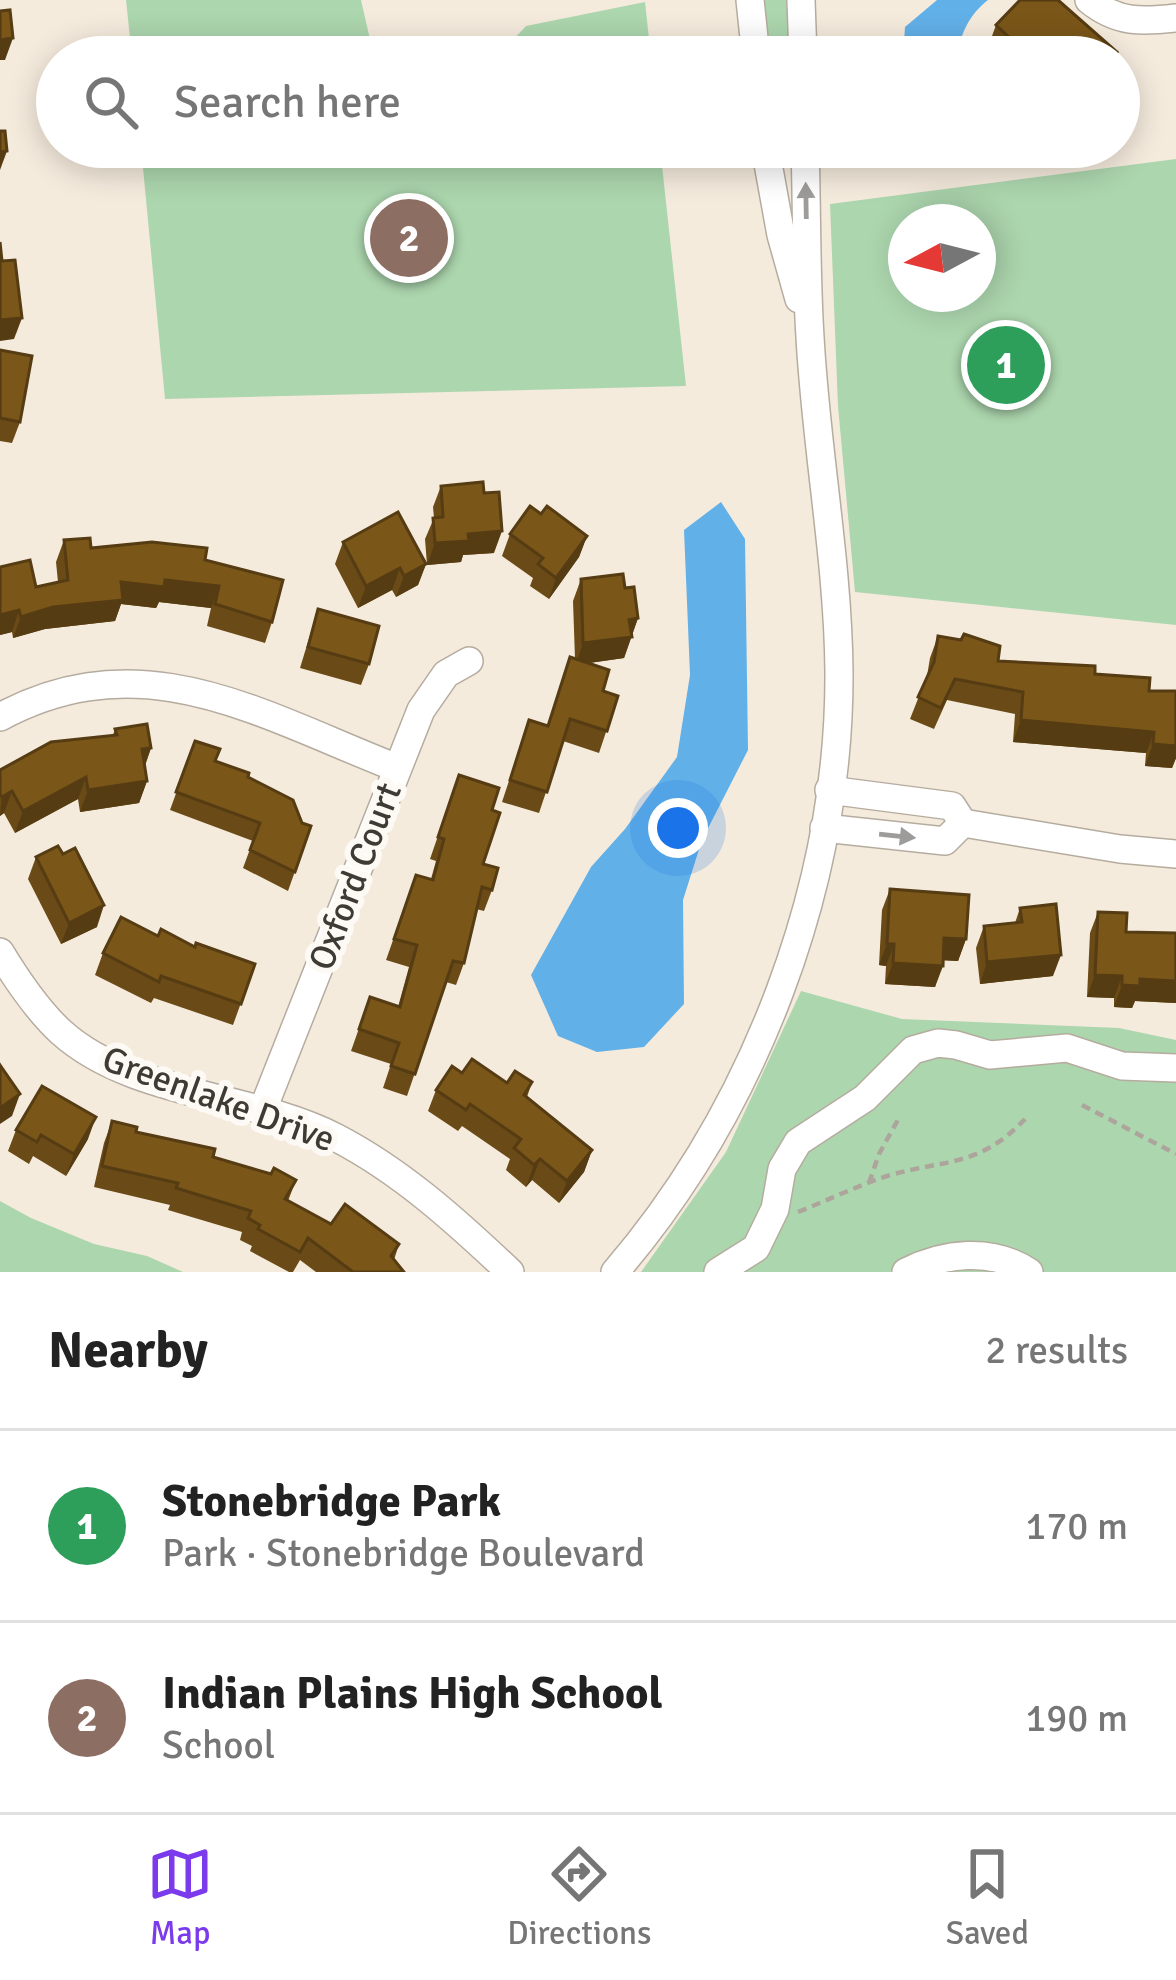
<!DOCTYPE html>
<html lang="en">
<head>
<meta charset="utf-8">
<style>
	body { margin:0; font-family:Signika,sans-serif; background:#f6f6f6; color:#222 }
	.compass { position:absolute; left:888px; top:204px; width:108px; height:108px; border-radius:50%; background:#fff; box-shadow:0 6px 30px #0003; rotate:263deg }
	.you { position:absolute; left:678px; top:828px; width:42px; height:42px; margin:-30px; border:9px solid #fff; border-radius:50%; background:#1a73e8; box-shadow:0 0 0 18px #1a73e833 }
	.badge { display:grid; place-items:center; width:78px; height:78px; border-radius:50%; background:#7c3aed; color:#fff; font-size:39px; font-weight:700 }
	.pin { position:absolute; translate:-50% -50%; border:6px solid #fff; box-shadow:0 3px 12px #0006 }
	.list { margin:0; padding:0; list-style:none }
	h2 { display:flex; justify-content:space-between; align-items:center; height:156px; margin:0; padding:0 48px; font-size:51px }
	h2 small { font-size:39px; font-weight:400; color:#767676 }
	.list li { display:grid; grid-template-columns:78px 1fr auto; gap:36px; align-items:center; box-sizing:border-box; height:192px; padding:0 48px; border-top:3px solid #e0e0e0 }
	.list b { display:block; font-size:45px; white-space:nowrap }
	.list p { margin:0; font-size:39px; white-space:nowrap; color:#767676 }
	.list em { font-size:39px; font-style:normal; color:#767676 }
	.icon { flex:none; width:66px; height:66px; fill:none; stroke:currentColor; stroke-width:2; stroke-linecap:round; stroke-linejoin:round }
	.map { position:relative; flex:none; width:1176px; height:1272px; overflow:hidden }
	.search { position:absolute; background:#fff; box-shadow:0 6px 30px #0003; left:36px; right:36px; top:36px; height:132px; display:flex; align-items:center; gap:30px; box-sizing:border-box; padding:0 42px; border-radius:66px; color:#767676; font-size:45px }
	.sheet { height:540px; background:#fff }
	nav { display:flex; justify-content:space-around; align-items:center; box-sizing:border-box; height:168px; border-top:3px solid #e0e0e0; background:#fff; font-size:33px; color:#767676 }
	nav a { display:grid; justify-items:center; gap:6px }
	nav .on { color:#7c3aed }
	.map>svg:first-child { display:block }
</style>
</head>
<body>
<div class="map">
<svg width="1176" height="1272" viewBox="0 0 1176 1272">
	<rect width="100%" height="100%" fill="#f5ebdd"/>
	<!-- green -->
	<g fill="#acd6ae" fill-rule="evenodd">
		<path d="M126 0H361L374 57H132Z"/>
		<path d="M764 0H786L792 57H771Z"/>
		<path d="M645 2 651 57H497L526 26Z"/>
		<path d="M141 147H660L686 386 165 399Z"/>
		<path d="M1176 159V625L855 592 838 406 830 204ZM906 222H978V294H906Z"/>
		<path d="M801 991 902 1019 1119 1028 1176 1040V1272H641L726 1152Z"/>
		<path d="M0 1201 31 1218 94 1244 147 1256 183 1272H0Z"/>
	</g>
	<!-- water -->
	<g fill="#62b0e8">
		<path d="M937 0H988C971 13 958 35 959 57H903L905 27Z"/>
		<path d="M721 502 745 539 748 750 702 840 683 900 684 1004 644 1047 597 1052 558 1036 531 975 591 867 625 829 677 757 690 675 684 530Z"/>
	</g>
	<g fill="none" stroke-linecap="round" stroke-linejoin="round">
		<defs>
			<g id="minor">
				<path d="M750 0 756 57"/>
				<path d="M801 0 803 57"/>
				<path d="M1089 0C1117 23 1142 22 1176 18"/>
				<path d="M765 147 781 235 799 299"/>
				<path d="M0 717C143 640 261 715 397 768"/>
				<path d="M829 790 952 806 963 823"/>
				<path d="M963 823 1120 849 1176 854"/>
				<path d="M824 828 945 841 963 823"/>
				<path d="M0 952C17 980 37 1010 61 1032 132 1096 251 1094 335 1137 401 1171 456 1221 510 1272"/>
				<path d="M263 1109 421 710 446 674 469 661"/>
				<path d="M615 1272C755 1109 840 886 839 672 838 560 816 449 810 337 806 274 807 210 805 147"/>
				<path d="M718 1272 756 1248 775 1209 782 1169 798 1142 865 1098 913 1050 938 1043 956 1045 990 1055 1067 1048 1122 1066 1176 1068"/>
				<path d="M906 1272C944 1253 991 1247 1029 1272"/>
			</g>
		</defs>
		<!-- minor casing -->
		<use href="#minor" stroke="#b5ac9f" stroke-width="30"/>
		<!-- path -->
		<g stroke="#ada59b" stroke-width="4.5" stroke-dasharray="9 6" stroke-linecap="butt">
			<path d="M1082 1105 1176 1154"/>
			<path d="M869 1183 879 1154 899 1118"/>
			<path d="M798 1212C828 1200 857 1186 887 1176 944 1159 979 1168 1025 1119"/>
		</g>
		<!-- minor -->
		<use href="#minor" stroke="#fff" stroke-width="27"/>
	</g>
	<!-- wall -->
	<g fill="#6a4a16">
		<path d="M996 25 1115 57H999L988 47Z"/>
		<path d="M0 350 20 422 12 443 0 441Z"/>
		<path d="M441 486 494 553 463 555 461 562 427 565 425 539 434 518 433 507Z"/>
		<path d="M541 514 587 536 579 557 549 599 530 586 533 578 502 556 510 534Z"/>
		<path d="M64 540 91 548 205 560 272 622 265 643 207 626 211 608 159 602 156 608 121 604 115 621 45 629 13 638 12 632 0 635 36 587 58 582 56 562Z"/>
		<path d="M343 542 426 564 418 585 396 597 392 590 358 608 335 564Z"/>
		<path d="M581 579 625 588 638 618 624 658 588 663 603 691 618 696 599 753 563 741 539 813 502 802 529 720 547 726 575 659 573 601Z"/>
		<path d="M318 609 369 664 361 685 300 668Z"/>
		<path d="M938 636 998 661 1095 674 1149 691H1176V758L1172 768 1145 766 1146 753 1013 742 1015 714 947 700 934 729 910 719 927 676 930 658Z"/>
		<path d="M115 729 151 748 145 766 147 781 139 803 80 812 78 799 15 833 4 813 0 816V770L113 735Z"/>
		<path d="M195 741 215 761 248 777 302 823 311 826 288 891 243 868 253 841 170 810Z"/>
		<path d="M459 775 492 810 483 864 492 890 484 911 476 909 464 963 456 985 446 982 407 1096 383 1088 391 1064 351 1051 370 997 398 1007 409 967 386 960 416 875 431 879 436 861 430 859Z"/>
		<path d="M63 854 97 927 61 944 28 879 36 857Z"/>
		<path d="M890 889 966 939 958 961 943 960 935 987 885 984 886 966 879 965 882 910Z"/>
		<path d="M1020 908 1053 976 980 984 976 948 984 926 1015 923Z"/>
		<path d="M1098 912 1126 932 1176 933V1003L1135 1001 1132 1008 1114 1007V998L1087 997 1090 933Z"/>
		<path d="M158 936 255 964 233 1025 154 998 151 1003 95 975 103 953Z"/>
		<path d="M462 1073 507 1083 532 1082 527 1097 592 1150 584 1172 559 1203 532 1180 526 1187 506 1170 510 1159 462 1126 458 1131 428 1111 436 1090Z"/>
		<path d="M112 1121 136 1132 213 1157 296 1180 288 1201 331 1224 399 1244 394 1260 404 1272H316L300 1260 293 1272H289L250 1251 252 1246 240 1240 242 1232 168 1210 170 1205 94 1187 104 1143Z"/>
		<path d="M16 1130 88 1139 66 1176 33 1156 29 1164 8 1151Z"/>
	</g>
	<!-- shaded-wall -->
	<g fill="#563c12">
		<path d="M13 38 5 60H0V40Z"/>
		<path d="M7 151 0 170V152Z"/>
		<path d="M22 318 14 339 0 341V320Z"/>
		<path d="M502 531 494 553 463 555 461 562 427 565 435 543 468 534Z"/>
		<path d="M587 536 579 557 549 599 556 578Z"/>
		<path d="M426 564 418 585 396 597 404 576Z"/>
		<path d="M400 568 392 590 358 608 366 586Z"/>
		<path d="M165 580 219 586 211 608 159 602 156 608 121 604 115 621 45 629 13 638 21 617 121 582Z"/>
		<path d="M19 610 12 632 0 635V615Z"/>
		<path d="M638 618 624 658 576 665 583 643 629 620Z"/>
		<path d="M1021 720 1154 732 1146 753 1013 742Z"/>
		<path d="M1153 744 1176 746V758L1172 768 1145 766Z"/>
		<path d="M151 748 143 770 142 749Z"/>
		<path d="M86 777 78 799 15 833 23 811Z"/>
		<path d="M147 781 139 803 80 812 88 790Z"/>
		<path d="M12 791 4 813 0 816 2 797Z"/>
		<path d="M104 905 97 927 61 944 69 923Z"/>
		<path d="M944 938 966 939 958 961 936 960Z"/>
		<path d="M887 944H894L886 966 879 965Z"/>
		<path d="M1061 955 1053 976 980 984 987 962Z"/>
		<path d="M893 963 943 966 935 987 885 984Z"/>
		<path d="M1095 975 1122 976 1114 998 1087 997Z"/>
		<path d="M1140 979 1176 981V1003L1135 1001 1132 1008 1114 1007 1122 985Z"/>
		<path d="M20 1094 12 1116 0 1124V1108Z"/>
		<path d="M96 1117 88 1139 66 1176 74 1154Z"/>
		<path d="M592 1150 584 1172 559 1203 567 1181Z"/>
		<path d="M540 1159 532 1180 526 1187 534 1165Z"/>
	</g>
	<!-- building -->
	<g fill="#7b5619" stroke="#563c12" stroke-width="3">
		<path d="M1020 0H1058L1117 52 1112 57H1030L996 25Z"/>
		<path d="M10 10 13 38 0 40V11Z"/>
		<path d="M0 131H5L7 151 0 152Z"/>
		<path d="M0 242 2 261 15 260 22 318 0 320Z"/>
		<path d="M0 350 32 356 20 422 0 418Z"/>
		<path d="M483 482 484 493 499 492 502 531 468 534 469 541 435 543 433 518 443 517 441 486Z"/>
		<path d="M530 506 541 514 547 506 587 536 556 578 538 564 543 558 510 534Z"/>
		<path d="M398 512 426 564 404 576 400 568 366 586 343 542Z"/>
		<path d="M90 538 91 548 152 542 207 548 205 560 283 580 272 622 215 604 219 586 165 580 164 587 121 582 123 600 53 607 21 617 19 610 0 615V567L30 560 36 587 68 580 64 540Z"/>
		<path d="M623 574 625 588 634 587 638 618 629 620 632 637 583 643 581 579Z"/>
		<path d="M318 609 379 626 369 664 308 647Z"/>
		<path d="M964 634 1000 646 998 661 1095 666V674L1150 678 1149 691H1176V746L1153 744 1154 732 1021 720 1023 692 955 679 941 708 918 697 934 662 938 636 961 640Z"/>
		<path d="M570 657 609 670 603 691 618 696 607 731 570 719 547 792 510 780 529 720 548 726Z"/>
		<path d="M147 724 151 748 142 749 147 781 88 790 86 777 23 811 12 791 2 797 0 794V770L51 742 117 735 115 729Z"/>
		<path d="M195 741 220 749 215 761 249 773 248 777 293 800 302 823 311 826 295 872 250 850 260 823 176 792Z"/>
		<path d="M459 775 499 788 492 810 500 813 483 864 498 868 492 890 482 887 464 963 453 961 415 1074 391 1066 399 1043 359 1029 370 997 400 1007 417 945 394 939 416 875 433 880 444 839 438 837Z"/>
		<path d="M58 846 63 854 75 848 104 905 69 923 36 857Z"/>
		<path d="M890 889 969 895 966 939 944 938 943 966 893 963 894 944H887Z"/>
		<path d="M1056 904 1061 955 987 962 984 926 1022 922 1020 908Z"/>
		<path d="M1098 912 1127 913 1126 932 1176 933V981L1140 979V986L1122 985V976L1095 975Z"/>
		<path d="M121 917 158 936 161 929 195 947 196 943 255 964 241 1004 161 976 159 982 103 953Z"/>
		<path d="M472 1059 507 1083 515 1071 532 1082 524 1095 592 1150 567 1181 540 1159 534 1165 514 1148 521 1139 470 1104 466 1110 436 1090 452 1066 462 1073Z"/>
		<path d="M0 1065 20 1094 0 1108Z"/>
		<path d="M42 1086 96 1117 74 1154 41 1135 37 1142 16 1130Z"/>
		<path d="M112 1121 137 1127 136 1132 215 1149 213 1157 271 1174 274 1168 296 1180 285 1199 331 1224 345 1204 399 1244 391 1256 404 1272H353L308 1238 300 1252 258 1229 260 1225 248 1218 251 1211 176 1188 178 1183 102 1166Z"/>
	</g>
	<!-- one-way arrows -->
	<defs><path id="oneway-solid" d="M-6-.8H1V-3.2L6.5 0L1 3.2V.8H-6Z" transform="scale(3)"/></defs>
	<g fill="#9e9c9a">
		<use href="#oneway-solid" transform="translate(806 201) rotate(-91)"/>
		<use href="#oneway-solid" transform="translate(897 836) rotate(6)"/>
	</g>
	<g text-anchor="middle" stroke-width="12" stroke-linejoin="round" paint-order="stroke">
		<!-- street labels -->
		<g font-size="36" fill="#3e3a34" stroke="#fdf9f4">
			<text transform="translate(354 876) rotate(-69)" y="13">Oxford Court</text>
			<text transform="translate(219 1098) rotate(20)" y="13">Greenlake Drive</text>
		</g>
	</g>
</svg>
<svg class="compass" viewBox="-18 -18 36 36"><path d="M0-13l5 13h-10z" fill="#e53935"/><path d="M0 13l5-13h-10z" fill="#767676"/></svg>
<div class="you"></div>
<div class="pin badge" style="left:1006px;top:365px;background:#2e9e5b">1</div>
<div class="pin badge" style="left:409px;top:238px;background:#8d6e63">2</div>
<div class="search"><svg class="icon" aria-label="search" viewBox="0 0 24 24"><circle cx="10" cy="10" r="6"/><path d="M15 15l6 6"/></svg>Search here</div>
</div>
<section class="sheet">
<h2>Nearby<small>2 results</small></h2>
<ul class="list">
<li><span class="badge" style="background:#2e9e5b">1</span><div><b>Stonebridge Park</b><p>Park · Stonebridge Boulevard</p></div><em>170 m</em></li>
<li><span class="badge" style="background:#8d6e63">2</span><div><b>Indian Plains High School</b><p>School</p></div><em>190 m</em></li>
</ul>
</section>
<nav>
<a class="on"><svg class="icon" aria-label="map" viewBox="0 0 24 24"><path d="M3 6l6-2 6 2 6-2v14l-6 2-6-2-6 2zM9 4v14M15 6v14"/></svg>Map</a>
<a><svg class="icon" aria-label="directions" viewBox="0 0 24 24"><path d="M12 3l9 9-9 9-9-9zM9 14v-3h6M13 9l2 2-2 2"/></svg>Directions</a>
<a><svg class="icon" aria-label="saved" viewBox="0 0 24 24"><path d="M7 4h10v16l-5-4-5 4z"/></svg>Saved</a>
</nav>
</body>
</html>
